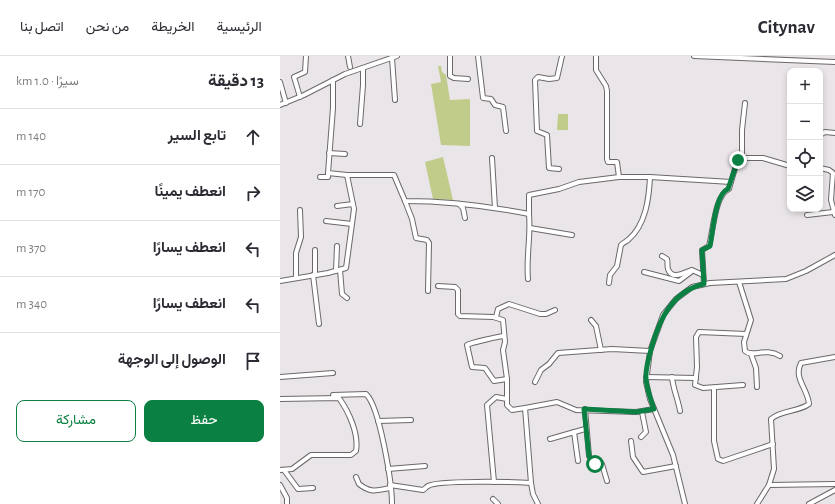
<!DOCTYPE html>
<html lang="ar">
<head>
<meta charset="utf-8">
<style>
	body { margin:0; font-family:"Alegreya Sans",Vazirmatn,sans-serif; background:#f7f7f7; color:#2b2b33; direction:rtl }
	.controls { position:absolute; right:12px; top:12px; display:grid; overflow:hidden; border-radius:8px; box-shadow:0 2px 6px #0003 }
	.controls button { width:36px; height:36px; display:grid; place-items:center; padding:0; border:0; border-bottom:1px solid #e1e1e2; background:#fff; color:#2b2b33; font:20px sans-serif }
	.stop { position:absolute; width:12px; height:12px; margin:-9px; border:3px solid #0b8043; border-radius:50%; background:#fff }
	.stop.end { background:#0b8043; border-color:#fff; box-shadow:0 1px 4px #0008 }
	.list { margin:0; padding:0; list-style:none }
	h2 { display:flex; justify-content:space-between; align-items:center; height:52px; margin:0; padding:0 16px; font-size:17px }
	h2 small { font-size:13px; font-weight:400; color:#7c7c81 }
	.list li { display:grid; grid-template-columns:26px 1fr auto; gap:12px; align-items:center; box-sizing:border-box; height:56px; padding:0 16px; border-top:1px solid #e1e1e2 }
	.list b { display:block; font-size:15px; white-space:nowrap }
	.list em { font-size:13px; font-style:normal; color:#7c7c81 }
	.actions { display:flex; gap:8px; padding:12px 16px }
	.actions a { flex:1; padding:9px 0; border:1px solid #0b8043; border-radius:8px; text-align:center; font-size:14px; color:#0b8043 }
	.actions .main { background:#0b8043; color:#fff }
	.icon { flex:none; width:22px; height:22px; fill:none; stroke:currentColor; stroke-width:2; stroke-linecap:round; stroke-linejoin:round }
	.map { position:relative; flex:none; width:555px; height:448px; overflow:hidden; direction:ltr }
	header { display:flex; align-items:center; gap:24px; box-sizing:border-box; height:56px; padding:0 20px; background:#fff; border-bottom:1px solid #e1e1e2 }
	header strong { font-size:19px }
	nav { display:flex; gap:22px; margin-inline-start:auto; font-size:14px }
	main { display:flex }
	aside { flex:1; background:#fff }
	.map>svg:first-child { display:block }
</style>
</head>
<body>
<header>
<strong>Citynav</strong>
<nav><a>الرئيسية</a><a>الخريطة</a><a>من نحن</a><a>اتصل بنا</a></nav>
</header>
<main>
<div class="map">
<svg width="555" height="448" viewBox="0 0 555 448">
	<rect width="100%" height="100%" fill="#eae5e9"/>
	<!-- green -->
	<g fill="#c1cc8a">
		<path d="M158 10H161L162 16 166 19 170 44 190 43V90L161 89 151 28 161 26Z"/>
		<path d="M278 58H288V74H277Z"/>
		<path d="M163 101 173 144 153 143 145 106Z"/>
	</g>
	<g fill="none" stroke-linecap="round" stroke-linejoin="round">
		<defs>
			<g id="minor">
				<path d="M68 0 70 11"/>
				<path d="M170 0V20L174 22 188 23"/>
				<path d="M198 0 203 42 211 43 215 49 223 51 226 75"/>
				<path d="M316 0V14L326 30 327 35V103L328 106H337L339 121"/>
				<path d="M414 0 555 6"/>
				<path d="M112 2 115 44"/>
				<path d="M53 24V52L48 117 67 119H114L125 145C167 145 208 150 249 158V139L279 133 299 126 339 121H370L451 126 457 106 462 102H483L510 110"/>
				<path d="M0 26 6 47"/>
				<path d="M20 41 14 21 25 16 26 0"/>
				<path d="M0 49 24 39 65 18 117 0"/>
				<path d="M80 68 83 29V12"/>
				<path d="M540 79 545 76 555 77"/>
				<path d="M49 97 65 98"/>
				<path d="M212 102 215 152"/>
				<path d="M462 102V74L465 47"/>
				<path d="M540 112 549 114 553 117 551 144 555 159"/>
				<path d="M279 113 269 112 267 79 257 75 255 24 258 21 269 23 277 22 282 0"/>
				<path d="M40 121H48V117"/>
				<path d="M125 145 132 163 136 182 147 184 149 187 148 235"/>
				<path d="M179 148 183 152 185 162"/>
				<path d="M57 150 73 148"/>
				<path d="M527 159 553 156"/>
				<path d="M46 165 72 168"/>
				<path d="M250 172 292 179"/>
				<path d="M35 194V219"/>
				<path d="M382 200 387 203C388 206 387 210 388 213 392 225 405 216 412 214L423 219"/>
				<path d="M60 214 62 238 67 242"/>
				<path d="M56 215 57 190"/>
				<path d="M364 216 399 225 411 216"/>
				<path d="M33 219 39 268"/>
				<path d="M16 221V197L21 181 20 154"/>
				<path d="M248 223C246 201 251 180 249 158"/>
				<path d="M0 225 48 217 66 212 74 153 67 119"/>
				<path d="M459 226 471 264 464 286 465 295C472 302 485 291 500 300"/>
				<path d="M329 227 330 219 337 210 341 189C343 187 345 186 348 184 366 169 369 142 370 121"/>
				<path d="M424 228 422 194 429 190C433 176 435 138 449 133L451 126"/>
				<path d="M158 230 175 231 178 234V258L180 260 213 261 223 264 225 286 223 294 227 323V349L232 354 245 352"/>
				<path d="M216 261 218 253 229 248 260 258H266L275 254"/>
				<path d="M311 264 316 270 321 294"/>
				<path d="M224 280C220 280 190 287 187 289L192 311 205 312 214 325 227 323"/>
				<path d="M471 298 476 312 477 331"/>
				<path d="M0 321 53 317"/>
				<path d="M366 321 416 322"/>
				<path d="M392 321C393 333 398 343 400 355"/>
				<path d="M255 326 261 314 269 308 278 297 332 293 370 295"/>
				<path d="M463 329 423 332 415 329 417 311 416 281 419 276 466 278"/>
				<path d="M434 332V385L438 403 443 405 493 388"/>
				<path d="M53 339 86 338C100 351 112 428 112 448"/>
				<path d="M0 343 59 342C69 356 79 378 76 395L71 399H31L12 413 0 414"/>
				<path d="M305 353 309 400 312 406 322 408 327 425"/>
				<path d="M98 365 131 364"/>
				<path d="M294 376 298 405"/>
				<path d="M361 381 366 376 362 356"/>
				<path d="M270 383 305 373"/>
				<path d="M351 385 353 401 363 416 396 410"/>
				<path d="M108 413 145 410"/>
				<path d="M4 414 18 433 33 432"/>
				<path d="M76 421 79 428C92 438 96 434 111 432"/>
				<path d="M214 426 207 349 216 341 227 343"/>
				<path d="M251 427 253 438 258 448"/>
				<path d="M0 429 7 442V448"/>
				<path d="M110 429 143 434C145 433 146 431 148 430 157 424 236 426 251 427L245 352 277 346 296 354 356 356 374 353"/>
				<path d="M489 429 555 428"/>
				<path d="M213 443 218 448"/>
				<path d="M405 448 393 399 370 343 366 326 370 295 383 259 396 243 412 231 430 227 506 223 526 215 555 199"/>
				<path d="M477 448 489 429 494 413 491 363C501 354 518 356 529 348 528 333 513 322 521 307L555 301"/>
				<path d="M529 448 555 434"/>
			</g>
		</defs>
		<!-- minor casing -->
		<use href="#minor" stroke="#6b686b" stroke-width="6"/>
		<!-- minor -->
		<use href="#minor" stroke="#fff" stroke-width="4"/>
	</g>
	<g fill="none" stroke-linecap="round" stroke-linejoin="round">
		<!-- route -->
		<path stroke="#0b8043" stroke-width="5" d="M315 408 312 406 309 400 304 353 356 356 374 353C371 344 367 334 366 323 365 313 369 301 372 290 380 262 393 235 424 228L422 194 430 190C433 176 435 138 448 133L458 104"/>
	</g>
</svg>
<div class="controls">
<button>+</button>
<button>−</button>
<button><svg class="icon" aria-label="locate" viewBox="0 0 24 24"><circle cx="12" cy="12" r="6"/><path d="M12 2v4M12 18v4M2 12h4M18 12h4"/></svg></button>
<button><svg class="icon" aria-label="layers" viewBox="0 0 24 24"><path d="M12 4l9 5-9 5-9-5zM3 14l9 5 9-5"/></svg></button>
</div>
<div class="stop" style="left:315px;top:408px"></div>
<div class="stop end" style="left:458px;top:104px"></div>
</div>
<aside>
<h2>13 دقيقة<small>سيرًا · 1.0 km</small></h2>
<ul class="list">
<li><svg class="icon" aria-label="ahead" viewBox="0 0 24 24"><path d="M12 20V5M6 11l6-6 6 6"/></svg><div><b>تابع السير</b></div><em>140 m</em></li>
<li><svg class="icon" aria-label="right" viewBox="0 0 24 24"><path d="M7 20v-9h11M14 6l5 5-5 5"/></svg><div><b>انعطف يمينًا</b></div><em>170 m</em></li>
<li><svg class="icon" aria-label="left" viewBox="0 0 24 24"><path d="M17 20v-9H6M10 6l-5 5 5 5"/></svg><div><b>انعطف يسارًا</b></div><em>370 m</em></li>
<li><svg class="icon" aria-label="left" viewBox="0 0 24 24"><path d="M17 20v-9H6M10 6l-5 5 5 5"/></svg><div><b>انعطف يسارًا</b></div><em>340 m</em></li>
<li><svg class="icon" aria-label="arrive" viewBox="0 0 24 24"><path d="M6 21V4h12l-3 4 3 4H6"/></svg><div><b>الوصول إلى الوجهة</b></div></li>
</ul>
<div class="actions"><a class="main">حفظ</a><a>مشاركة</a></div>
</aside>
</main>
</body>
</html>
